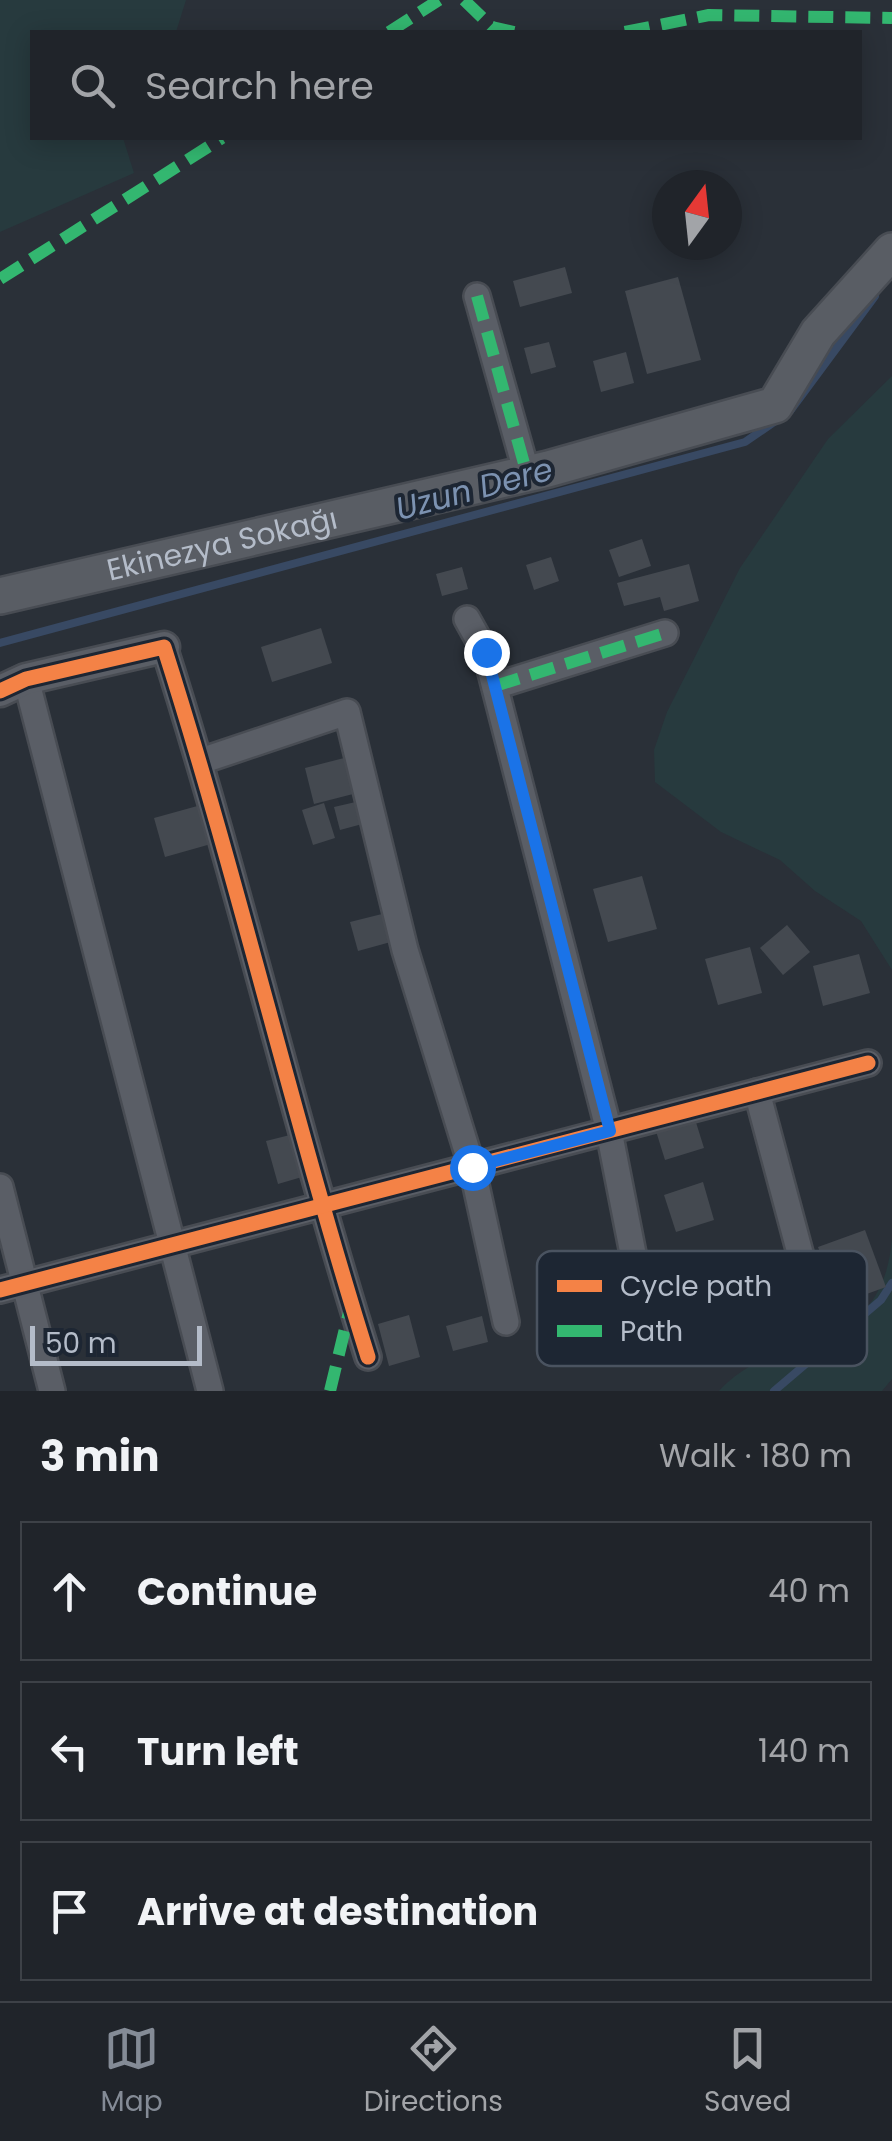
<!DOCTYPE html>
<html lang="en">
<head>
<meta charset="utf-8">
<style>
	body { margin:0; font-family:Poppins,sans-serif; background:#282c32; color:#f1f3f6 }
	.compass { position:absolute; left:652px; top:170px; width:90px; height:90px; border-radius:50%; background:#20242a; box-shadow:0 5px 25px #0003; rotate:15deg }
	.scale { position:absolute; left:30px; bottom:25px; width:172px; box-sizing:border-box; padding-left:10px; border:5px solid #b4bcc9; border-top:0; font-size:28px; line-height:35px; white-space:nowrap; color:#b4bcc9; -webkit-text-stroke:8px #1d2633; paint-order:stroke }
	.stop { position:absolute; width:30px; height:30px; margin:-22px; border:8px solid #1a73e8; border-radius:50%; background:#fff }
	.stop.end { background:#1a73e8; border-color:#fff; box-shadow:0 2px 10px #0008 }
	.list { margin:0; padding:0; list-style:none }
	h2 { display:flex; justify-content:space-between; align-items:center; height:130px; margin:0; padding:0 40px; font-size:42px }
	h2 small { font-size:32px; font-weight:400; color:#a2a4a8 }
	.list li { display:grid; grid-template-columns:65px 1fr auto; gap:30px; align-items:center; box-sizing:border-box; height:140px; margin:0 20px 20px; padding:0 20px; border:2px solid #3d4147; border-radius:0px }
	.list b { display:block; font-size:38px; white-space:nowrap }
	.list em { font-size:32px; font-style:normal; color:#a2a4a8 }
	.icon { flex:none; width:55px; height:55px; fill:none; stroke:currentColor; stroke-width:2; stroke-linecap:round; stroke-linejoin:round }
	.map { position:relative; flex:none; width:892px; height:1391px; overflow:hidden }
	.search { position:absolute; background:#20242a; box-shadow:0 5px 25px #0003; left:30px; right:30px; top:30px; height:110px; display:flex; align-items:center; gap:25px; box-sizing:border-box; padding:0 35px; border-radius:0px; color:#a2a4a8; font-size:38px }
	.sheet { height:610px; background:#20242a }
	nav { display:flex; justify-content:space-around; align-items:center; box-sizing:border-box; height:140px; border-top:2px solid #3d4147; background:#20242a; font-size:28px; color:#a2a4a8 }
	nav a { display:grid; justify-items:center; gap:5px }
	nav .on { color:#848b96 }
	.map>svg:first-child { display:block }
</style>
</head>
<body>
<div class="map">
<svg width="892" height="1391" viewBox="0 0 892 1391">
	<rect width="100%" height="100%" fill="#2a3038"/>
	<!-- green -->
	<g fill="#273a3e">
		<path d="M0 0H186L176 32H32V138H123L134 173 0 232Z"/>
		<path d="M892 376V970L861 921 815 891 780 860 721 832 655 782 654 750 667 712 740 568 828 439Z"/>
		<path d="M892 1239V1379L882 1391H719C781 1324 881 1361 892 1239Z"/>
	</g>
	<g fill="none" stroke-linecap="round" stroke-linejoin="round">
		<!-- stream -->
		<g stroke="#384963" stroke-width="8">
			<path d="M0 643 745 442 790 411 875 296"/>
			<path d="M774 1391 881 1300 892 1283"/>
		</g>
	</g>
	<!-- building -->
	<g fill="#444950">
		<path d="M565 267 572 293 520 307 513 281Z"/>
		<path d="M678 277 701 360 647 374 625 291Z"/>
		<path d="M549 342 556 367 531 374 524 348Z"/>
		<path d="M626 352 634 383 601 392 593 361Z"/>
		<path d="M642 539 651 566 619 577 609 550Z"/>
		<path d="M551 557 559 581 534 590 526 565Z"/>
		<path d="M689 564 699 601 664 611 660 597 624 606 617 583Z"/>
		<path d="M462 567 468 589 442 596 436 574Z"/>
		<path d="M321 628 332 663 272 682 261 647Z"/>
		<path d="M348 757 357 793 314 804 305 768Z"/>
		<path d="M360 801 366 823 340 830 334 807Z"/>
		<path d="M324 803 335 838 313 845 302 810Z"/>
		<path d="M201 805 211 844 165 857 154 818Z"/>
		<path d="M642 876 657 929 608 942 593 889Z"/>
		<path d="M390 912 398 940 358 951 350 922Z"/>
		<path d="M787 925 810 952 783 975 760 948Z"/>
		<path d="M750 947 762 993 718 1005 705 959Z"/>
		<path d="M859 954 870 993 823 1006 813 966Z"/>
		<path d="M694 1116 704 1148 665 1160 655 1128Z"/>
		<path d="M290 1135 302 1177 278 1184 266 1141Z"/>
		<path d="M703 1182 714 1220 676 1232 664 1195Z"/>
		<path d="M865 1230 886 1287 839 1304 818 1247Z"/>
		<path d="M409 1315 420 1357 389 1366 378 1324Z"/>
		<path d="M482 1316 488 1342 453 1351 446 1326Z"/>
	</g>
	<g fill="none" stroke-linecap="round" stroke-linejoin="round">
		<defs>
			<g id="minor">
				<path d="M477 296 527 474"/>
				<path d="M467 619 486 653 609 1131 648 1330"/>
				<path d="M164 647C239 882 294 1122 368 1357"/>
				<path d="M26 679 210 1391"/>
				<path d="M495 686 665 633"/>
				<path d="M201 761 347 712 405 950 472 1167 506 1322"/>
				<path d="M757 1092 811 1294"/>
				<path d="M0 1187 52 1391"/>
				<path d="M0 1290 868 1063"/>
			</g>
			<path id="tertiary" d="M0 691 26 679 164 647"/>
			<g id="secondary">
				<path id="s1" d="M0 596 548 469 775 405 818 333 892 251"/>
			</g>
		</defs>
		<!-- minor casing -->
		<use href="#minor" stroke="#484c53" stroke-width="30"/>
		<!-- tertiary casing -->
		<use href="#tertiary" stroke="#484c53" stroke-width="35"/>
		<!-- secondary casing -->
		<use href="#secondary" stroke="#484c53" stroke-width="40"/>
		<!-- minor -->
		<use href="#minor" stroke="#5a5e66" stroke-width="25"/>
		<!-- tertiary -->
		<use href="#tertiary" stroke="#5a5e66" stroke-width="30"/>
		<!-- secondary -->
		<use href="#secondary" stroke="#595d64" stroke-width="35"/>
		<!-- quiet -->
		<g stroke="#33b770" stroke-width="12" stroke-dasharray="25 12" stroke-linecap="butt">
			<path d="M464 0 492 27 514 32"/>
			<path d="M389 32 439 0"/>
			<path d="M625 32 709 15 892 18"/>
			<path d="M0 279 222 138"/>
			<path d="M477 296 527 474"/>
			<path d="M495 686 665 633"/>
			<path d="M330 1391 350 1308"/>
		</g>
		<defs>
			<g id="cycleway">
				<path d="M0 691 26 679 164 647C239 882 294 1122 368 1357"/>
				<path d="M0 1290 868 1063"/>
			</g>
		</defs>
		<!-- cycleway casing -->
		<use href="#cycleway" stroke="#1d2633" stroke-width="21"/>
		<!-- cycleway -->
		<use href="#cycleway" stroke="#f48246" stroke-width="15"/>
	</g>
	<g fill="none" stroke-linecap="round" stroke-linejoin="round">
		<!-- route -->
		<path stroke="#1a73e8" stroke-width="12" d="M472 1167 610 1131 486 652"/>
	</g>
	<g text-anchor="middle" stroke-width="8" stroke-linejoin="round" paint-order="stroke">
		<!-- street labels -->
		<g font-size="30" fill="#b4bcc9" stroke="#1d2633">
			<text dy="10" stroke="none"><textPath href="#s1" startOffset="228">Ekinezya Sokağı</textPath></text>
		</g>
		<!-- water labels -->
		<g font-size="32" font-style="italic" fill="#7c92b1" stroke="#1d2633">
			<text transform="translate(474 489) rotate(-15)" y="11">Uzun Dere</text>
		</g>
	</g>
	<!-- legend -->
	<rect x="537" y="1251" width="330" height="115" rx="15" fill="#1d2633" stroke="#4a5360" stroke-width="2.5"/>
	<rect x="557" y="1280" width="45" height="12" fill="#f48246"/>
	<rect x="557" y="1325" width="45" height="12" fill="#33b770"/>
	<g font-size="28" fill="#b4bcc9">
		<text x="620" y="1296">Cycle path</text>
		<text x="620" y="1341">Path</text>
	</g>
</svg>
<svg class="compass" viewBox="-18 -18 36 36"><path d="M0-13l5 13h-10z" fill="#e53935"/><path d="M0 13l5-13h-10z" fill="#a2a4a8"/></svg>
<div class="scale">50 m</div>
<div class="stop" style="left:472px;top:1167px"></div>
<div class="stop end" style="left:486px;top:652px"></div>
<div class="search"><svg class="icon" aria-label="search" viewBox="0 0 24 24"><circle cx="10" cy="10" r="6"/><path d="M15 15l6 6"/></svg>Search here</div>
</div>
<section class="sheet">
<h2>3 min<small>Walk · 180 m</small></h2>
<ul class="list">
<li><svg class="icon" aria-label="ahead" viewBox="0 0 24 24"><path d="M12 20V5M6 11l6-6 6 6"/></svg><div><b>Continue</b></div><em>40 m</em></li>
<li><svg class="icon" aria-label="left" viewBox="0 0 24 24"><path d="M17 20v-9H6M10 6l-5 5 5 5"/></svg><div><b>Turn left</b></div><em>140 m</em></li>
<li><svg class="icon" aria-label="arrive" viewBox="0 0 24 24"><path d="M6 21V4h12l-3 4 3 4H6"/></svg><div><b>Arrive at destination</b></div></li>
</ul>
</section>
<nav>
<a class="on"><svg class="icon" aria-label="map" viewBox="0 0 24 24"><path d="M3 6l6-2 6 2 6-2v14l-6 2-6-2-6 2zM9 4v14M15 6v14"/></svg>Map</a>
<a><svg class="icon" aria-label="directions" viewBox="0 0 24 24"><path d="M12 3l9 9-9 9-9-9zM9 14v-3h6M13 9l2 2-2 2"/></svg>Directions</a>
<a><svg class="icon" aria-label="saved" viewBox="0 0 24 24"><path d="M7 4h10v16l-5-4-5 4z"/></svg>Saved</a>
</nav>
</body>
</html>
